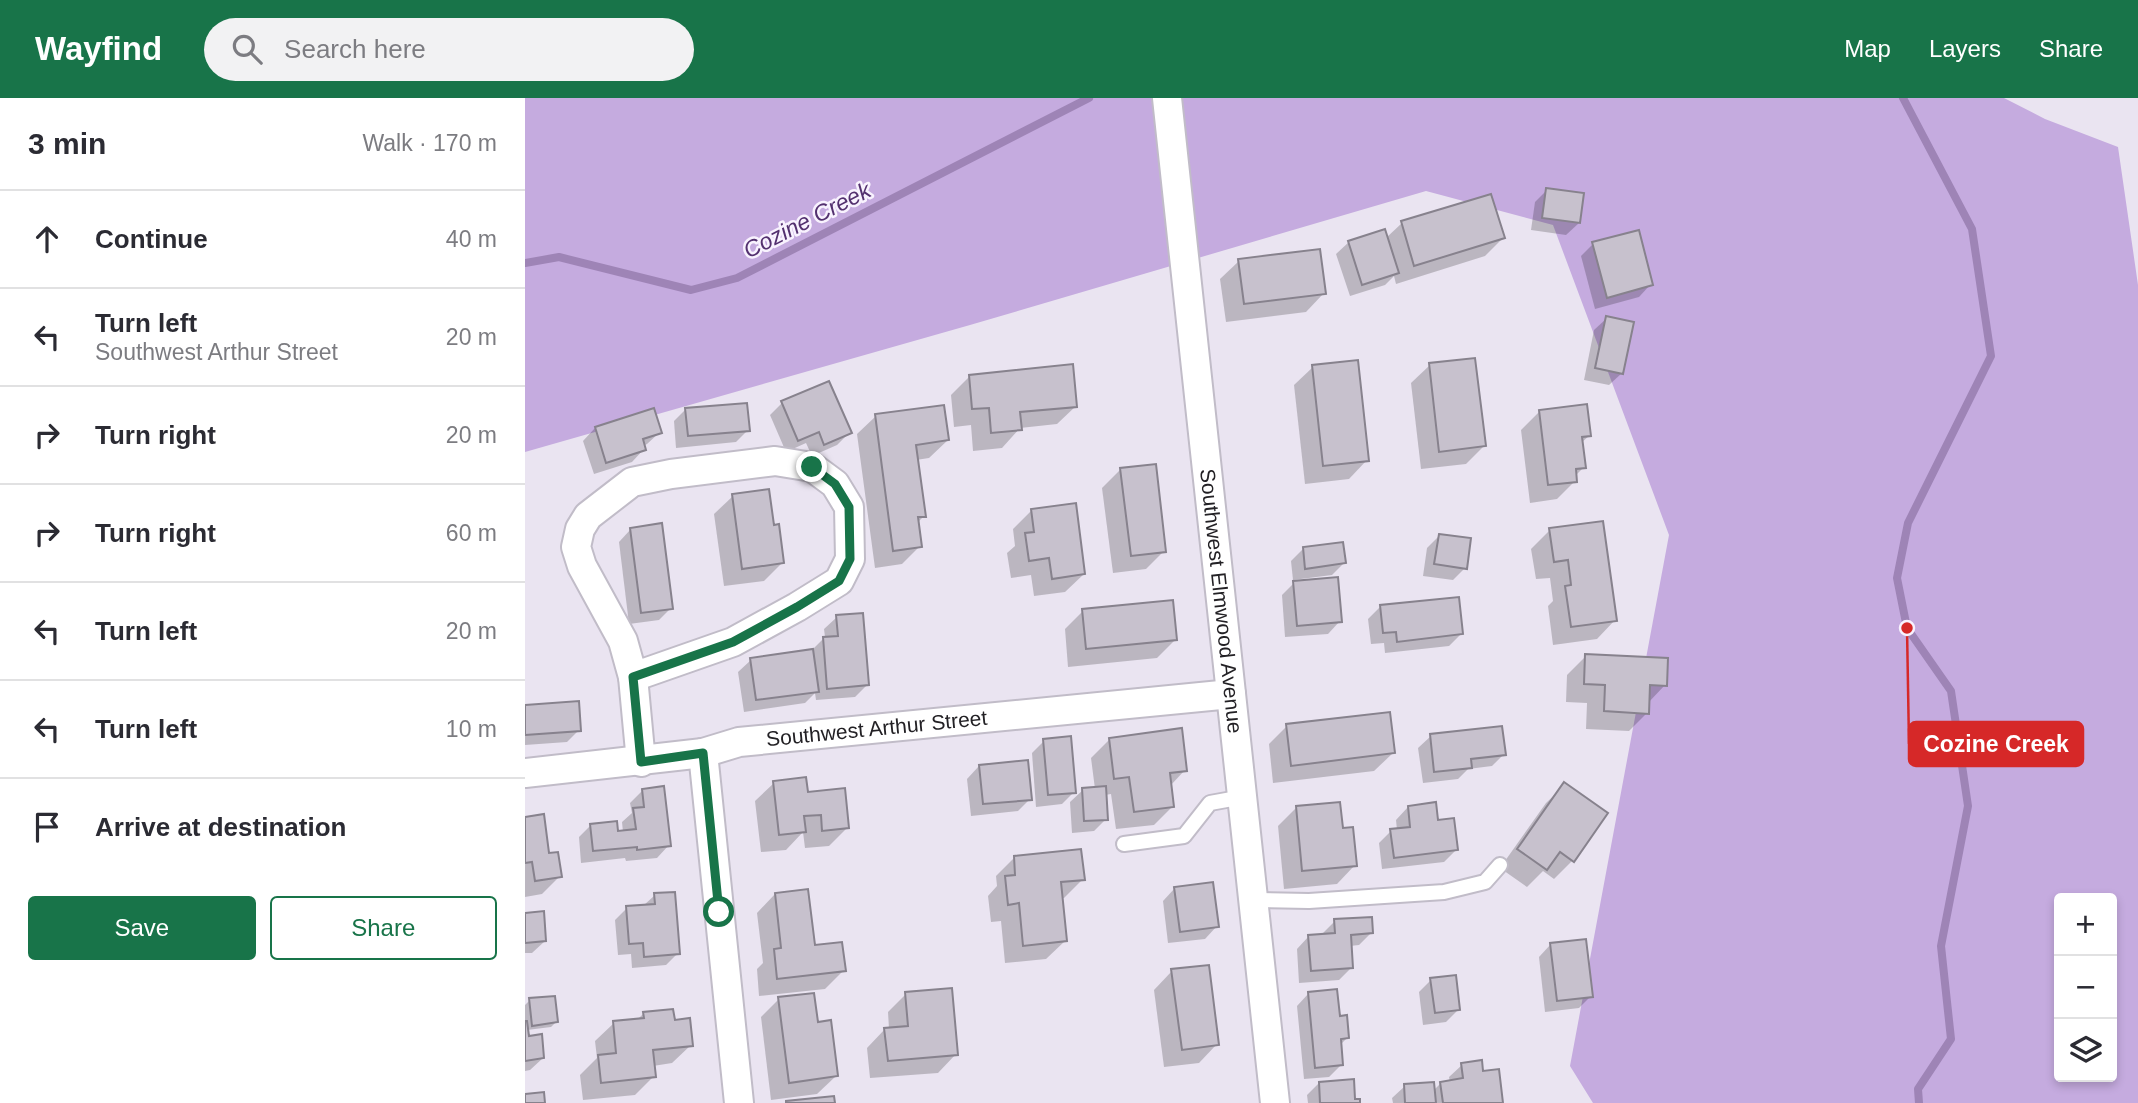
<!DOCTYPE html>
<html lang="en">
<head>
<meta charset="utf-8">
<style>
	body { margin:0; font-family:Arial,sans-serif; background:#f2f2f3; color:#2b2b33 }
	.controls { position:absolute; right:21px; bottom:21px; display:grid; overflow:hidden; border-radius:7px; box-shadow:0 4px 10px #0003 }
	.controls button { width:63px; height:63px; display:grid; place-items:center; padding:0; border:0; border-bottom:2px solid #e1e1e2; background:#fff; color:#2b2b33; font:35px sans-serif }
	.stop { position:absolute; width:21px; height:21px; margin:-16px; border:5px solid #187449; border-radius:50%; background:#fff }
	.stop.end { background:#187449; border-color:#fff; box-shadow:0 2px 7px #0008 }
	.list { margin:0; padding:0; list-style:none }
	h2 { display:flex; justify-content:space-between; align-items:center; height:91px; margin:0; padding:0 28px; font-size:30px }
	h2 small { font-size:23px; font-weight:400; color:#7c7c81 }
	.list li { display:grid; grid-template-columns:46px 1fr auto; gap:21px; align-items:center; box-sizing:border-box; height:98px; padding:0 28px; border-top:2px solid #e1e1e2 }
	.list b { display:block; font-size:26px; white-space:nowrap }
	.list p { margin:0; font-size:23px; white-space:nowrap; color:#7c7c81 }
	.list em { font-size:23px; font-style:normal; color:#7c7c81 }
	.actions { display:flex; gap:14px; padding:21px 28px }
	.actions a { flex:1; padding:16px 0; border:2px solid #187449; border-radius:7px; text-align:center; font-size:24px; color:#187449 }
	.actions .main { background:#187449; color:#fff }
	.icon { flex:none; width:38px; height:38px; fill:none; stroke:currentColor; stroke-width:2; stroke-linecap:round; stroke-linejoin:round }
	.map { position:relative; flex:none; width:1613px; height:1005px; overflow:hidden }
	header { display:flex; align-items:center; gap:42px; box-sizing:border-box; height:98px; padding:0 35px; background:#187449; color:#fff }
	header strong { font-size:33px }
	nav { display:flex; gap:38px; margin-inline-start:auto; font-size:24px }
	.search { width:490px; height:63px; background:#f2f2f3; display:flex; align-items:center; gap:18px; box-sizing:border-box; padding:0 24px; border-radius:38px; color:#7c7c81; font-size:26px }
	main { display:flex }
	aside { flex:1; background:#fff }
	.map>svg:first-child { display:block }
</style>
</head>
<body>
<header>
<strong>Wayfind</strong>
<div class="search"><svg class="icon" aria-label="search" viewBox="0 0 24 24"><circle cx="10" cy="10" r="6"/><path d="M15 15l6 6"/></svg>Search here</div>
<nav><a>Map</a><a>Layers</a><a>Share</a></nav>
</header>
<main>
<aside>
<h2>3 min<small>Walk · 170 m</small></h2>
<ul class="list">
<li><svg class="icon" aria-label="ahead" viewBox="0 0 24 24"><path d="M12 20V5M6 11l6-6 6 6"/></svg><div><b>Continue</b></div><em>40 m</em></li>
<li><svg class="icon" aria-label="left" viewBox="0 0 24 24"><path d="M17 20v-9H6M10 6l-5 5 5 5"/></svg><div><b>Turn left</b><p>Southwest Arthur Street</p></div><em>20 m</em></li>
<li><svg class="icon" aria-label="right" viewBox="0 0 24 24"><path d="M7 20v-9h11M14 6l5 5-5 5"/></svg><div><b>Turn right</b></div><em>20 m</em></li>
<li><svg class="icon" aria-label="right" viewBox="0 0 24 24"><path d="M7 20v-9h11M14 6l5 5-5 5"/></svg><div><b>Turn right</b></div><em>60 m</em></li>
<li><svg class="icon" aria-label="left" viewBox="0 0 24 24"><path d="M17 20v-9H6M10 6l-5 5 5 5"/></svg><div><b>Turn left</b></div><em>20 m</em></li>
<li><svg class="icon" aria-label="left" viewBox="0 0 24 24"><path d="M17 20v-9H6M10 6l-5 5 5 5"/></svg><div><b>Turn left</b></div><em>10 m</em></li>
<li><svg class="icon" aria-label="arrive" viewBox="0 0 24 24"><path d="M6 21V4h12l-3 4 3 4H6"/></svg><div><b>Arrive at destination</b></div></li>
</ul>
<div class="actions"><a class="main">Save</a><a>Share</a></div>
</aside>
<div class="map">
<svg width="1613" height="1005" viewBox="0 0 1613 1005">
	<rect width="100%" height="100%" fill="#eae4f1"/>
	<!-- forest -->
	<path fill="#c5abdf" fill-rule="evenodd" d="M0 0H1479L1520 21 1593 49 1613 187V1005H1068L1045 968 1144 437 1028 127 901 93 445 227 0 354ZM1534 800H1587V979H1534Z"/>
	<!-- shadow -->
	<g fill="#0003">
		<path d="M1022 92 1054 125 1041 137 1006 132 1010 104Z"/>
		<path d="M965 98 978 140 960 158 871 186 869 178 860 187 825 198 811 156 824 144 861 140 877 125Z"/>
		<path d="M1068 146 1126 186 1114 199 1070 211 1056 158Z"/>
		<path d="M714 163 799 195 781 214 701 224 695 181Z"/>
		<path d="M1082 220 1097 275 1084 287 1059 282 1069 232Z"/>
		<path d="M905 267 959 348 941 366 896 371 886 285Z"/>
		<path d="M788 269 842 362 824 381 780 386 769 287Z"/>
		<path d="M444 279 551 308 532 326 495 330 477 350 448 353 446 327 429 329 426 297Z"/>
		<path d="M257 305 324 335 312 347 287 358 281 345 261 354 245 317Z"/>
		<path d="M161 311 223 332 211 344 151 350 149 323Z"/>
		<path d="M1014 314 1065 337 1056 345 1059 369 1050 378V383L1032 401 1005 405 996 332Z"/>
		<path d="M351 318 423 342 404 360 391 362 399 418 392 425 395 448 377 466 350 470 332 336Z"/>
		<path d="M70 330 135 334 122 346 118 348 119 351 107 364 69 376 58 343Z"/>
		<path d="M596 371 639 453 621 471 588 475 577 390Z"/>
		<path d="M208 398 248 429 258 464 239 483 199 488 189 416Z"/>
		<path d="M506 413 559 476 540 494 509 498 506 477 486 480 482 455 490 448 488 431Z"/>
		<path d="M106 431 146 510 134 522 104 526 94 444Z"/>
		<path d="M1025 432 1090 522 1072 541 1028 547 1023 508 1028 503 1025 480 1011 481 1006 451Z"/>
		<path d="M914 438 940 470 928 482 898 478 902 450Z"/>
		<path d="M778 451 819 465 807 477 768 482 766 463Z"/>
		<path d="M769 485 815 523 803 536 760 539 757 497Z"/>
		<path d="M855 509 936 536 924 548 860 555 859 545 846 546 843 521Z"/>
		<path d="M558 513 650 542 632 560 543 569 540 531Z"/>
		<path d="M312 519 342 587 330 599 291 602 290 595 280 605 219 614 213 574 226 562 286 553 300 539 299 531Z"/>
		<path d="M1061 558 1140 587 1123 605 1122 615 1104 633 1061 631 1062 605 1041 604 1042 577Z"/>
		<path d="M0 608 54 632 42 644 0 647Z"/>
		<path d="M762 628 868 655 849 673 748 685 744 646Z"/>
		<path d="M906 638 979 656 967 668 943 671 933 681 898 685 893 650Z"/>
		<path d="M585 641 660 672 645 688 647 709 629 727 591 731 586 696 580 697 581 721 569 733 547 735 545 704 558 692 570 691 566 660Z"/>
		<path d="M519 643 549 694 537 706 511 709 507 655Z"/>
		<path d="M454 668 505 701 493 713 446 718 442 681Z"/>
		<path d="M249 685 281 696 322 730 304 748 280 750 278 734 261 752 236 754 230 703Z"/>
		<path d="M1040 687 1047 763 1029 781 1018 773 1002 789 975 770 1021 705Z"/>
		<path d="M118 692 144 747 132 760 101 763 100 760 56 765 54 739 66 727 92 735 98 734 97 724 107 715 105 705Z"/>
		<path d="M883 709 912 724 931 752 919 764 857 771 854 745 866 733 872 732 871 722Z"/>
		<path d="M771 710 816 732 830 767 812 786 759 791 753 728Z"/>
		<path d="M0 721 35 778 17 796 0 799Z"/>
		<path d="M489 760 558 781 539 800H536L540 843 521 861 480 865 476 823 466 824 463 798 472 788 471 778Z"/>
		<path d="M650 790 692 828 680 841 643 845 638 803Z"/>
		<path d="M250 796 288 849 319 872 300 891 234 898 232 871 238 865 232 815Z"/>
		<path d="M130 797 153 855 141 867 107 870 106 856 93 857 90 822 102 810 118 808Z"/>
		<path d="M0 816 20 843 7 855H0Z"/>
		<path d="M810 823 846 835 834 847 825 848 826 870 814 882 774 885 772 851 784 838 798 837V835Z"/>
		<path d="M1026 846 1066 898 1054 910 1020 914 1014 859Z"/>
		<path d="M647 873 692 946 674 965 639 969 629 892Z"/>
		<path d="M906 882 934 911 921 924 898 927 894 894Z"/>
		<path d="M784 895 813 920 822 940 815 947 816 967 804 979 779 981 772 908Z"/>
		<path d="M381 896 431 956 413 975 345 980 342 950 360 931H364L363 914Z"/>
		<path d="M254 901 291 926 311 978 292 996 246 1002 236 919Z"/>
		<path d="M5 902 31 924 26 929 2 932V940L18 960 5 972 0 973V907Z"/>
		<path d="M119 915 148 923 166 947 147 965 128 968 129 978 110 997 58 1002 55 977 72 960 70 943 89 925 112 922Z"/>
		<path d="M937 967 957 975 977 1005H868L867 1000 880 988 908 993 916 985 925 984 924 979Z"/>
		<path d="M794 985 829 1003 833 1005H783L782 997Z"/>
	</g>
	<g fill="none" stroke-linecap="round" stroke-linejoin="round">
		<!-- stream -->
		<g stroke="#9e84b6" stroke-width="8">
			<path d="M1378 0 1447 131 1466 258 1383 425 1372 480 1382 530 1426 593 1443 708 1416 848 1426 941 1393 991 1394 1005"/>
			<path d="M0 165 34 159 166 192 212 180 564 0"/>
		</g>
	</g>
	<!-- building -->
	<g fill="#c7c1cd" stroke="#87828d" stroke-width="2">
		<path d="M1021 90 1059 95 1055 125 1017 120Z"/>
		<path d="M966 96 980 140 889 168 876 123Z"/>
		<path d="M860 131 874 175 837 187 823 143Z"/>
		<path d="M1114 132 1128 187 1082 200 1067 144Z"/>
		<path d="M795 151 801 196 719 206 713 161Z"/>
		<path d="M1081 218 1109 224 1098 276 1070 270Z"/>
		<path d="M950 260 961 348 914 354 904 265Z"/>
		<path d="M833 262 844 363 798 368 787 267Z"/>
		<path d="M548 266 552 309 495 314 497 332 466 335 464 310 447 311 444 277Z"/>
		<path d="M304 283 327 335 299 347 294 334 273 343 256 303Z"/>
		<path d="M222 305 225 333 163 338 160 310Z"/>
		<path d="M1062 306 1066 338 1057 339 1061 370 1051 371 1052 384 1023 387 1014 312Z"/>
		<path d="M419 307 424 342 391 347 401 419H393L397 449 368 453 350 316Z"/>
		<path d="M129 310 137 335 118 341 121 352 81 365 70 329Z"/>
		<path d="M631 366 641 454 606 458 595 370Z"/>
		<path d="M244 391 249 427 254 426 259 465 217 471 207 396Z"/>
		<path d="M551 405 560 476 527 481 524 460 504 463 500 435 509 434 506 411Z"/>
		<path d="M1078 423 1092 523 1046 529 1040 488 1046 487 1043 462 1029 464 1024 430Z"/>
		<path d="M137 425 148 511 116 515 105 430Z"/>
		<path d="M914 436 946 440 942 471 909 466Z"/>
		<path d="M818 444 821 465 780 471 778 449Z"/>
		<path d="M813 479 817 524 772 528 768 483Z"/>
		<path d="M934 499 938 536 872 544 871 534 858 535 855 507Z"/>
		<path d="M648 502 652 542 561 551 557 511Z"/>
		<path d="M338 515 344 587 302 591 298 539 313 538 311 517Z"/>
		<path d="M288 551 294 594 231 602 225 560Z"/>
		<path d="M1060 556 1143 560 1142 588 1125 587 1124 616 1079 613 1080 587 1059 586Z"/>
		<path d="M54 603 56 633 0 637V607Z"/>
		<path d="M865 614 870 655 766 668 761 626Z"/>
		<path d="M977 628 981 657 946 661 947 670 909 674 905 636Z"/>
		<path d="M657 630 662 673 645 675 649 709 609 714 604 679 589 681 584 640Z"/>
		<path d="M546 638 551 695 523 697 518 641Z"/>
		<path d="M503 662 507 702 458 706 454 667Z"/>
		<path d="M281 679 283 694 320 690 324 730 297 733 296 717 279 718 281 734 254 737 248 683Z"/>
		<path d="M1039 684 1083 715 1049 764 1035 754 1022 772 992 751Z"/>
		<path d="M139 688 146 748 112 752V749L68 753 65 726 92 723 93 733 111 731 108 710 119 709 117 691Z"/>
		<path d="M581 688 583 722 559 723 557 690Z"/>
		<path d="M815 704 818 730 828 729 832 768 777 773 771 708Z"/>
		<path d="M911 704 913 722 929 720 933 752 869 760 865 731 885 729 883 708Z"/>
		<path d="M19 716 24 755 33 754 37 779 10 783 7 764 0 765V719Z"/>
		<path d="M556 751 560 782 536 784 542 843 498 848 494 805 483 807 480 778 490 777 489 758Z"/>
		<path d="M688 784 694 829 655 834 649 789Z"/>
		<path d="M283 791 290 847 317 844 321 873 252 881 249 851 256 850 250 795Z"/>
		<path d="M150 794 155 856 119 859 118 845 104 846 101 808 130 806 129 795Z"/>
		<path d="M19 813 21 843 0 845V815Z"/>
		<path d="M847 819 848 835 826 837 828 870 786 873 783 837 810 835 809 821Z"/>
		<path d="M1061 841 1068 899 1032 903 1025 845Z"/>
		<path d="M684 867 694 947 657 952 646 871Z"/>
		<path d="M931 877 935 912 910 915 905 880Z"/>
		<path d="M427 890 433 957 363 963 359 930 383 928 380 894Z"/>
		<path d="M812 891 815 918 822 917 824 940 816 941 818 967 790 970 783 894Z"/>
		<path d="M289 895 293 924 306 922 313 978 264 985 253 899Z"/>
		<path d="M30 898 33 924 7 928 4 900Z"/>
		<path d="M148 911 150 922 165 920 168 948 128 952 131 979 76 985 73 957 91 955 88 923 119 920 118 914Z"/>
		<path d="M0 923H2L4 938 17 936 19 960 0 963Z"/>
		<path d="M957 962 958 973 974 971 978 1005H918L915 984 938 980 936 965Z"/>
		<path d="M829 981 830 1001H835V1005H795L794 984Z"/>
		<path d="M909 984 911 1005H880L879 986Z"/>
		<path d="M19 994 20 1005H0V996Z"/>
		<path d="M309 998 310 1005H261V1003Z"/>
	</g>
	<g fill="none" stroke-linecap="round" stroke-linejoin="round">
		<defs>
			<g id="service">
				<path d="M599 746 659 738 685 705 718 699"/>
				<path d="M728 802 784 803 919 794 960 784 975 767"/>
			</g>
			<g id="minor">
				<path id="s1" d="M642 0 750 1005"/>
				<path d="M250 363 287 369 310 386 324 409 325 461 314 483 272 509 208 544 108 579 98 543 57 468 51 449 55 431 63 418 107 384 146 376Z"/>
				<path d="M108 579 116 664"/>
				<path d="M178 655 214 1005"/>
				<path id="s2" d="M0 675 178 655 214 644 706 596"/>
			</g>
		</defs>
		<!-- service casing -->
		<use href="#service" stroke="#c1bcc8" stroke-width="18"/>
		<!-- minor casing -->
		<use href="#minor" stroke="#c1bcc8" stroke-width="32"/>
		<!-- service -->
		<use href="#service" stroke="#fff" stroke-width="14"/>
		<!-- minor -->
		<use href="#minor" stroke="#fff" stroke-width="28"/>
	</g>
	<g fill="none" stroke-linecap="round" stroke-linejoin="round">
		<!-- route -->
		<path stroke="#187449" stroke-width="9" d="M194 814 178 655 116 664 108 579 208 544 272 509 314 483 325 461 324 409 310 386 287 369"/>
	</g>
	<g text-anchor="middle" stroke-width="5" stroke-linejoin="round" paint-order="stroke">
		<!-- street labels -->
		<g font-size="21" fill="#232125" stroke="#f8f2fe">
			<text dy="7" stroke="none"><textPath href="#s1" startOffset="506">Southwest Elmwood Avenue</textPath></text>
			<text dy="7" stroke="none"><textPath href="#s2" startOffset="355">Southwest Arthur Street</textPath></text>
		</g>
		<!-- water labels -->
		<g font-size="23" font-style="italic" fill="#53306f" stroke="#f8f2fe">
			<text transform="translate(282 122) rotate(-27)" y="8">Cozine Creek</text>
		</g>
	</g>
	<!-- callouts -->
	<path fill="none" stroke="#d62828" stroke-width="2.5" d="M1382 530L1384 646"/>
	<circle fill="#d62828" stroke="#f8f2fe" stroke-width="2.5" cx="1382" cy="530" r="7"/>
	<rect fill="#d62828" stroke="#d62828" stroke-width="2.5" x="1384" y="624" width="174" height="44" rx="7"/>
	<g font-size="23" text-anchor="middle" font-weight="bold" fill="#fff">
		<text x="1471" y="654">Cozine Creek</text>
	</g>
</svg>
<div class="controls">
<button>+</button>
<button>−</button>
<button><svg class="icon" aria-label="layers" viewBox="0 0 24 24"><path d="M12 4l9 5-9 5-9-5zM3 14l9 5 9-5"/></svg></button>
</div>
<div class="stop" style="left:194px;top:814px"></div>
<div class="stop end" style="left:287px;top:369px"></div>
</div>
</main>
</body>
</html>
